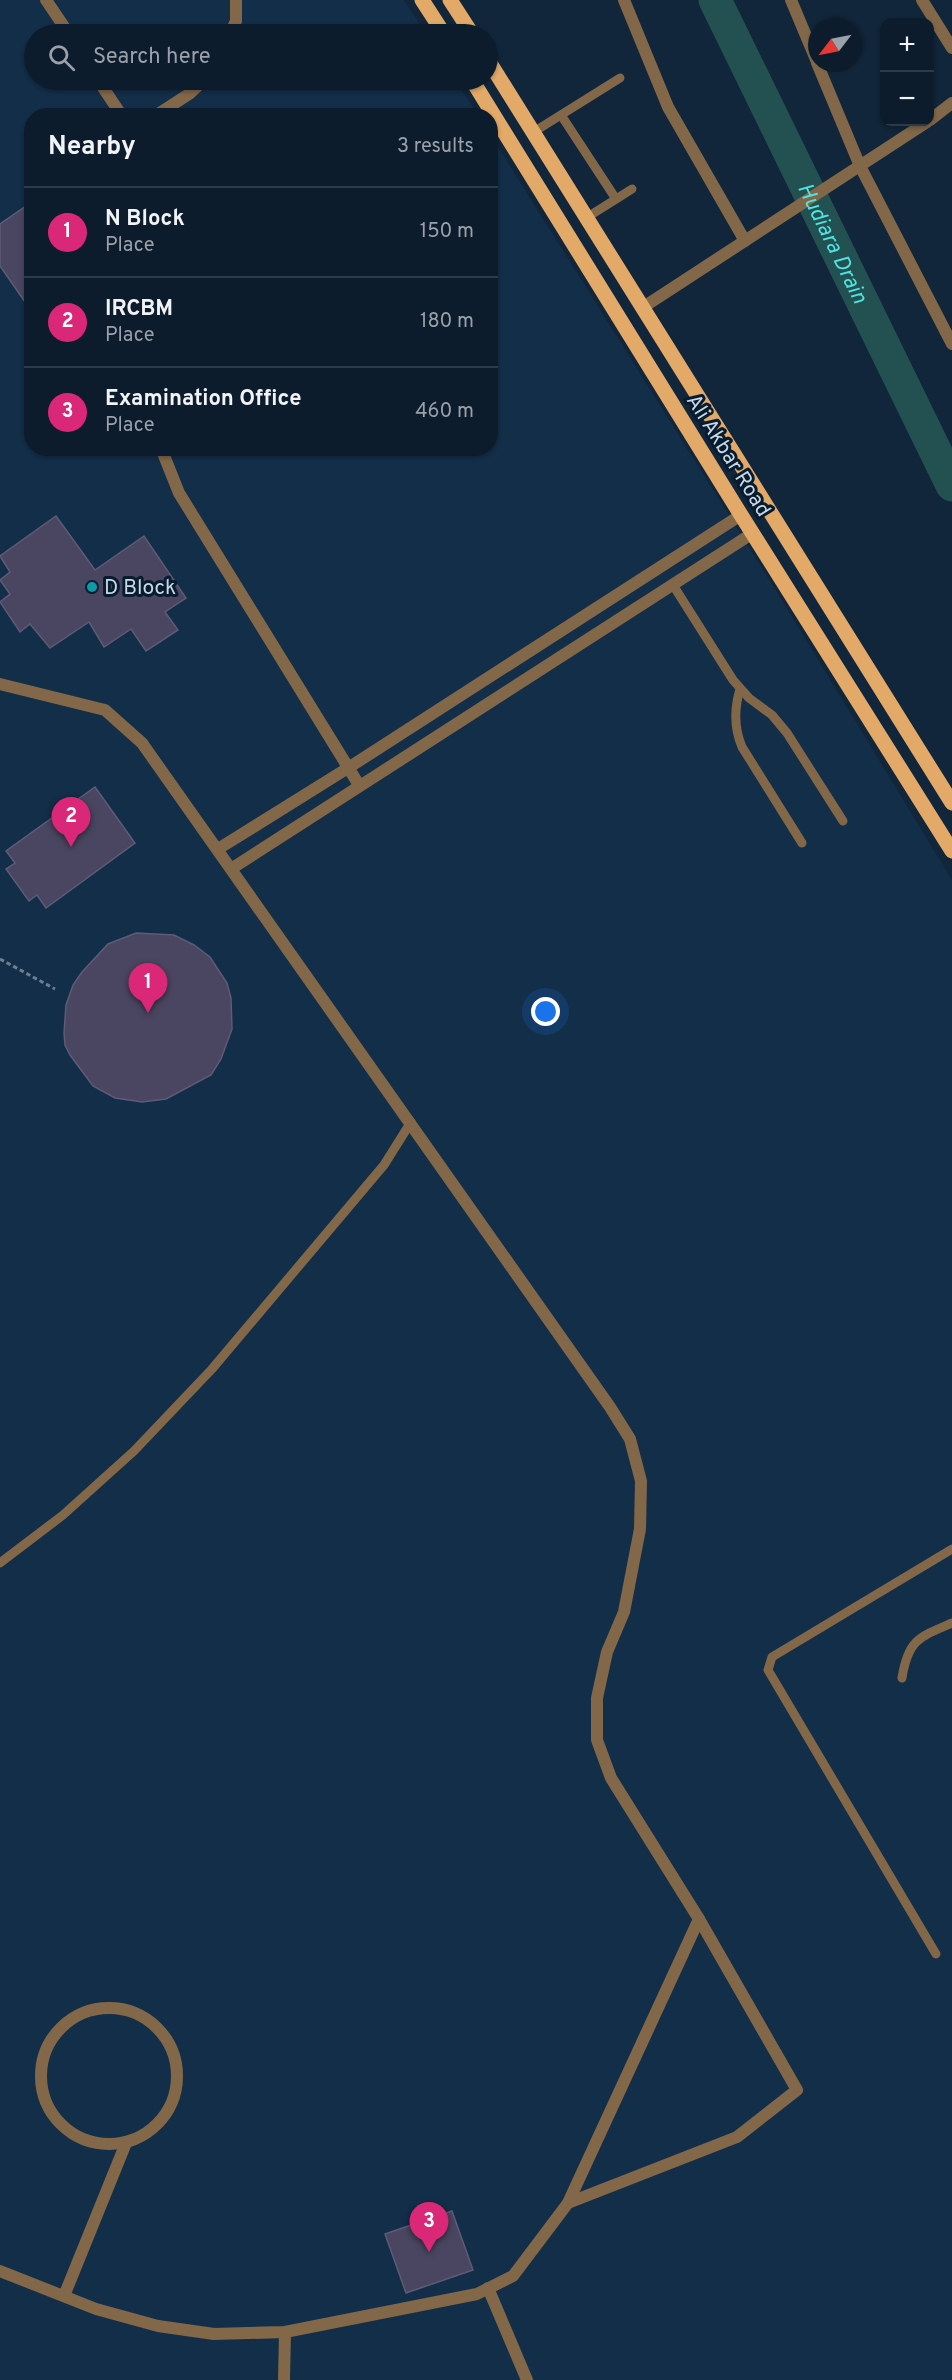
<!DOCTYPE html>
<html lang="en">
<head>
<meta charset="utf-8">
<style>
	body { margin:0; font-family:Overpass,sans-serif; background:#1b2938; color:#f1f3f6 }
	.controls { position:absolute; right:18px; top:18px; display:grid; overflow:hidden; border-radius:12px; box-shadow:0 2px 4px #0004 }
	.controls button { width:54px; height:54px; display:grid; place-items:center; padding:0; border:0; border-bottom:2px solid #2d3a48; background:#0d1c2c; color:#f1f3f6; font:30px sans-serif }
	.compass { position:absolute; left:808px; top:18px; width:54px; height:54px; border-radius:50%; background:#0d1c2c; box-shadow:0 2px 4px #0004; rotate:238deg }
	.you { position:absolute; left:546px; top:1012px; width:21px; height:21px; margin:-15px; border:4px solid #fff; border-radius:50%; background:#1a73e8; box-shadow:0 0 0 9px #1a73e833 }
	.badge { display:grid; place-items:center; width:39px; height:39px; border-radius:50%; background:#db2777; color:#fff; font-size:20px; font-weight:700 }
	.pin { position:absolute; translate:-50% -50px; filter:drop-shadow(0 2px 3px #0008) }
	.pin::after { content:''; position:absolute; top:32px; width:21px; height:18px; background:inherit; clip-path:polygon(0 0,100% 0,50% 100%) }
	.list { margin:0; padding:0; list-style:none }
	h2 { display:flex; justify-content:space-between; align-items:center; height:78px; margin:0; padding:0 24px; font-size:26px }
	h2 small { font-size:20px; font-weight:400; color:#9aa1a9 }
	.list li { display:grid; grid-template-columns:39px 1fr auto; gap:18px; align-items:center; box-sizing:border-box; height:90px; padding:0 24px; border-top:2px solid #2d3a48 }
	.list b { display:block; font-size:22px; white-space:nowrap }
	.list p { margin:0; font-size:20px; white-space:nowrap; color:#9aa1a9 }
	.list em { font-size:20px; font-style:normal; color:#9aa1a9 }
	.icon { flex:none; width:33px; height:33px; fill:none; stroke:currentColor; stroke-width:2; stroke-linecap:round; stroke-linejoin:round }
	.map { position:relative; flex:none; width:952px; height:2380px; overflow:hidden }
	.search { position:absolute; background:#0d1c2c; box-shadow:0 2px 4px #0004; left:24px; top:24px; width:474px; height:66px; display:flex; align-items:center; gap:15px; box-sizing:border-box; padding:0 21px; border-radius:33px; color:#9aa1a9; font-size:22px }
	.panel { position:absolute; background:#0d1c2c; box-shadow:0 2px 4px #0004; left:24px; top:108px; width:474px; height:348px; border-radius:24px }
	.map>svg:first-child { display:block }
</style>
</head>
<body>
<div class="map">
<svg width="952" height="2380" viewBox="0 0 952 2380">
	<rect width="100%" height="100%" fill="#11263a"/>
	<!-- built -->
	<path fill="#132e48" d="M0 0H404L426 34H34V80H455L478 115 32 116V448H490L491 136 764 571 952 880V2380H0Z"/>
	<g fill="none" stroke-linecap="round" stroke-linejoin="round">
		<!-- river -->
		<path stroke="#235050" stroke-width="33" id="s1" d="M715 0 952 485"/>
	</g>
	<!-- building -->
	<g fill="#4a4662" stroke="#5e5a77" stroke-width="1.5">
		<path d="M32 202V312L0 266V224Z"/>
		<path d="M56 516 95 570 144 536 186 598 165 612 178 630 146 651 131 629 104 647 89 622 50 648 30 624 20 632 0 602 10 594 0 580 10 572 0 556Z"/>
		<path d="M95 787 135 843 46 908 37 895 29 901 6 869 15 863 6 851Z"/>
		<path d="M136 933 174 935 194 945 210 957 227 983 231 998 232 1029 221 1059 211 1075 166 1099 142 1102 115 1098 93 1086 70 1055 65 1045 64 1033 66 1005 73 985 82 972 108 944Z"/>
		<path d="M452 2211 473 2270 406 2293 385 2234Z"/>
	</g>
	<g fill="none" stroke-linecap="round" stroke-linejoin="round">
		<!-- path -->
		<path stroke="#6d7e8f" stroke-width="3" stroke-dasharray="4.5 3" stroke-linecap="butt" d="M0 959 55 989"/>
		<!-- service -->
		<g stroke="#826749" stroke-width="9">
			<path d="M561 115 616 199"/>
			<path d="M532 133 620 78"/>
			<path d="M586 218 632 189"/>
			<path d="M673 585 733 680 749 698 772 715 787 733 843 821"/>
			<path d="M740 689C734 709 734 728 742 747L802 843"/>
			<path d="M0 1563 63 1515 134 1451 212 1369 384 1165 411 1122"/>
			<path d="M902 1678C908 1640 919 1637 952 1623"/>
			<path d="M936 1954 768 1670 772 1657 952 1549"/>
		</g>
		<!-- minor -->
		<g stroke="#826749" stroke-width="12">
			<path d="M46 0 69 34"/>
			<path d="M624 0 668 107 745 241"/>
			<path d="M791 0 817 62"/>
			<path d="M922 0 952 48"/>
			<path d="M230 34 236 21V0"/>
			<path d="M817 63 860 166 952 344"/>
			<path d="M98 80 122 116"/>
			<path d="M155 116 189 94 204 80"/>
			<path d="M930 120 952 103"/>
			<path d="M642 308 927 122"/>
			<path d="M161 448 179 493 359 785"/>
			<path d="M0 684 105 710 142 743 610 1407 630 1439 641 1481 640 1529 624 1612 607 1652 597 1698V1740L611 1778 699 1919 797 2090 737 2137 568 2203"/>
			<path d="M218 849 348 768 741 515"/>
			<path d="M231 869 753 533"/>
			<circle cx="109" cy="2076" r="68"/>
			<path d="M0 2271 96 2309 158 2326 214 2334 285 2332 477 2294 513 2276 568 2203 699 1919"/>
			<path d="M488 2288 527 2380"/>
			<path d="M64 2296 126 2143"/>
			<path d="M284 2380 285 2332"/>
		</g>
		<!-- primary -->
		<g stroke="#e2a968" stroke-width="15">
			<path d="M422 0 444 34"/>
			<path d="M450 0 472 34"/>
			<path d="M488 60 952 803"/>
			<path d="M472 80 741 515 952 851"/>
		</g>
	</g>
	<!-- markers -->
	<circle fill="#0f9aa8" stroke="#071c2f" stroke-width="2" cx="92" cy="587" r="6"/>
	<g text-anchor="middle" stroke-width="6" stroke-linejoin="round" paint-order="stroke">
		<!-- street labels -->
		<g font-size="21" fill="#cad7e5" stroke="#071c2f">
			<text transform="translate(729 455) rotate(58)" y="7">Ali Akbar Road</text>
		</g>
		<!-- poi labels -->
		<g font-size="21" fill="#cad7e5" stroke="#071c2f" text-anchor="start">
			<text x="104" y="594">D Block</text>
		</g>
		<!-- water labels -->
		<g font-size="22" font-style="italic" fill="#4fe4e4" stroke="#071c2f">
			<text dy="8" stroke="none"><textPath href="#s1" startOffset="270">Hudiara Drain</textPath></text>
		</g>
	</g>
</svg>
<div class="controls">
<button>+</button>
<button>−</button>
</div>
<svg class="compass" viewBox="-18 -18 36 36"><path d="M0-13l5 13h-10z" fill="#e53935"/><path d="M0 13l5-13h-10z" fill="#9aa1a9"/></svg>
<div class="you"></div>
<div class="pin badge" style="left:148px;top:1013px">1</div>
<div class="pin badge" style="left:71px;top:847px">2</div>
<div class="pin badge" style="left:429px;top:2252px">3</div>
<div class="search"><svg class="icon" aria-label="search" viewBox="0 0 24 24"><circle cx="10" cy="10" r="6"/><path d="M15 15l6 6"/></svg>Search here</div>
<section class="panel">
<h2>Nearby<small>3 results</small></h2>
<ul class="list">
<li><span class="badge">1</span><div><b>N Block</b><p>Place</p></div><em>150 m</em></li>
<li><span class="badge">2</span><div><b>IRCBM</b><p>Place</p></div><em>180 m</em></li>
<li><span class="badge">3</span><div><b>Examination Office</b><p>Place</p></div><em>460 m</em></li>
</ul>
</section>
</div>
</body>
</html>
